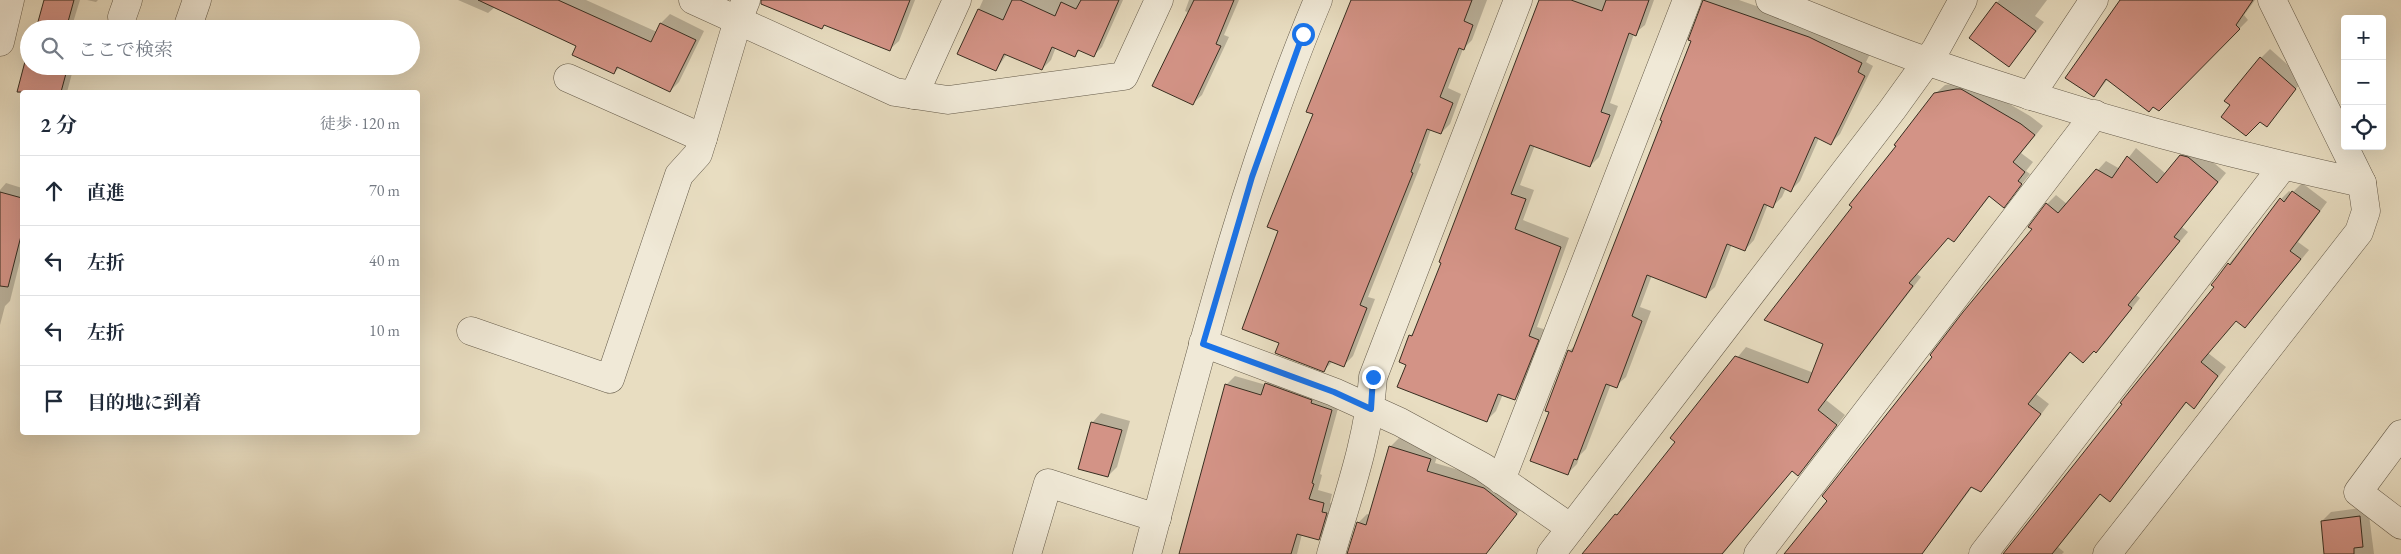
<!DOCTYPE html>
<html lang="ja">
<head>
<meta charset="utf-8">
<style>
	body { margin:0; font-family:"EB Garamond","Noto Serif JP",serif; background:#f2f2f3; color:#1f2937 }
	.controls { position:absolute; right:15px; top:15px; display:grid; overflow:hidden; border-radius:5px; box-shadow:0 5px 20px #0002 }
	.controls button { width:45px; height:45px; display:grid; place-items:center; padding:0; border:0; border-bottom:1px solid #e0e1e3; background:#fff; color:#1f2937; font:25px sans-serif }
	.stop { position:absolute; width:15px; height:15px; margin:-11px; border:4px solid #1a73e8; border-radius:50%; background:#fff }
	.stop.end { background:#1a73e8; border-color:#fff; box-shadow:0 1px 5px #0008 }
	.list { margin:0; padding:0; list-style:none }
	h2 { display:flex; justify-content:space-between; align-items:center; height:65px; margin:0; padding:0 20px; font-size:21px }
	h2 small { font-size:16px; font-weight:400; color:#747a83 }
	.list li { display:grid; grid-template-columns:32px 1fr auto; gap:15px; align-items:center; box-sizing:border-box; height:70px; padding:0 20px; border-top:1px solid #e0e1e3 }
	.list b { display:block; font-size:19px; white-space:nowrap }
	.list em { font-size:16px; font-style:normal; color:#747a83 }
	.icon { flex:none; width:28px; height:28px; fill:none; stroke:currentColor; stroke-width:2; stroke-linecap:round; stroke-linejoin:round }
	.map { position:relative; flex:none; width:2401px; height:554px; overflow:hidden }
	.search { position:absolute; background:#fff; box-shadow:0 5px 20px #0002; left:20px; top:20px; width:400px; height:55px; display:flex; align-items:center; gap:12px; box-sizing:border-box; padding:0 18px; border-radius:28px; color:#747a83; font-size:19px }
	.panel { position:absolute; background:#fff; box-shadow:0 5px 20px #0002; left:20px; top:90px; width:400px; height:345px; border-radius:5px }
	.map>svg:first-child { display:block }
</style>
</head>
<body>
<div class="map">
<svg width="2401" height="554" viewBox="0 0 2401 554">
	<rect width="100%" height="100%" fill="#e8ddc1"/>
	<filter id="stains"><feTurbulence type="fractalNoise" baseFrequency=".004" numOctaves="4"/><feColorMatrix values="0 0 0 0 .2 0 0 0 0 .09 0 0 0 0 .02 0 0 0 .5 -.17"/></filter>
	<radialGradient id="worn" r=".72"><stop offset=".6" stop-color="#630" stop-opacity="0"/><stop offset="1" stop-color="#630" stop-opacity=".3"/></radialGradient>
	<!-- shadow -->
	<g fill="#0003">
		<path d="M45 0H80L71 29H36Z"/>
		<path d="M87 0H98L96 2Z"/>
		<path d="M458 0H586L657 32 661 23 670 14 704 31 679 82 670 91 620 67 614 73 577 46 495 7 488 13Z"/>
		<path d="M784 0H915L899 41 889 50 825 24 822 27Z"/>
		<path d="M983 0H1123L1102 47 1093 56 1080 50 1074 56 1056 47 1051 60 1042 69 1007 54 996 70 959 53Z"/>
		<path d="M1189 0H1239L1224 35 1229 37 1202 95 1192 104 1189 13 1185 11Z"/>
		<path d="M1352 0H1487L1472 40 1463 49 1448 88 1461 94 1450 124 1441 133 1431 129 1419 163 1421 164 1368 297 1375 299 1353 356 1344 365 1333 361 1324 370 1280 342 1279 231Z"/>
		<path d="M1539 0H1654L1645 25 1634 34 1610 103 1618 106 1599 157 1590 166 1535 145 1520 185 1534 190 1523 220 1569 238 1537 327 1547 330 1524 389 1515 398 1503 394 1496 411 1487 420 1408 364 1410 336 1416 330 1443 262Z"/>
		<path d="M1704 0H1739L1819 28 1870 54 1866 62 1873 66 1840 134 1831 143 1819 138 1800 181 1791 190 1786 188 1782 197 1773 206 1768 204 1754 240 1745 250 1732 244 1715 287 1705 296 1652 275 1640 307 1651 311 1626 377 1616 386 1611 384 1586 449 1580 455 1577 464 1568 473 1551 411 1569 351 1577 344 1664 121 1693 40Z"/>
		<path d="M1999 0H2047L2035 16 2044 22 2012 62 1971 38Z"/>
		<path d="M2121 0H2255L2244 15 2248 20 2159 110 2108 79 2094 96 2067 77Z"/>
		<path d="M2270 49 2304 79 2266 125 2261 58Z"/>
		<path d="M29 52V66H74L67 92 18 93Z"/>
		<path d="M1970 81 2030 116 2043 126 2021 153 2033 162 2026 171 2030 174 2004 206 1990 196 1962 231 1953 240 1949 237 1917 274 1921 277 1826 400 1845 415 1807 465 1798 474 1793 470 1723 554H1584L1677 442 1671 438 1746 347 1814 373 1825 343 1854 207 1935 94 1945 85Z"/>
		<path d="M2190 147 2197 149 2226 173 2182 227 2188 232 2136 295 2140 298 2105 343 2096 351 2071 352 2036 394 2049 404 1990 481 1981 490 1973 486 1922 554H1786L2034 229 2047 204 2056 195 2067 204 2106 161 2120 169 2136 148 2166 174Z"/>
		<path d="M6 183 22 188V253L10 301 5 306 0 325V190Z"/>
		<path d="M2302 183 2327 202 2298 242 2309 250 2253 318 2236 320 2208 353 2226 367 2202 398 2193 407 2187 402 2109 500 2101 493 2058 547 2064 552 2062 554H2005L2216 287 2229 264 2281 199 2289 191 2292 193Z"/>
		<path d="M1275 375 1340 401 1320 474 1322 475 1318 490 1332 494 1330 503 1335 504 1327 530 1318 539 1302 534 1297 554H1180L1226 385 1235 376 1266 385Z"/>
		<path d="M1101 413 1130 421 1117 467 1108 476 1092 423Z"/>
		<path d="M1399 438 1439 450 1435 463 1493 480 1525 504 1486 553 1349 554 1358 523 1367 514 1370 515 1390 447Z"/>
		<path d="M2368 507 2374 554H2326L2322 521 2331 512Z"/>
	</g>
	<!-- building -->
	<g fill="#d39386" stroke="#382e21">
		<path d="M44 0H74L66 29H36Z"/>
		<path d="M478 0H558L651 42 660 23 696 40 670 92 617 67 614 74 572 55 576 46Z"/>
		<path d="M761 0H910L890 51 824 25 822 29 761 4Z"/>
		<path d="M1012 0H1020L1055 16 1061 2 1076 9 1081 0H1119L1094 57 1078 50 1075 57 1052 47 1042 70 1004 54 996 71 957 54 978 9 1003 20Z"/>
		<path d="M1194 0H1234L1216 44 1221 46 1193 105 1152 86Z"/>
		<path d="M1351 0H1472L1464 21 1473 25 1464 50 1459 48 1440 97 1453 103 1441 134 1427 129 1411 172 1413 173 1360 305 1367 308 1344 367 1329 361 1324 372 1275 353 1279 343 1242 329 1278 231 1267 227 1313 114 1306 112Z"/>
		<path d="M1539 0H1571L1602 11 1606 0H1649L1636 36 1629 33 1601 112 1610 115 1590 167 1530 145 1511 194 1526 199 1515 229 1561 247 1529 336 1539 340 1515 400 1498 394 1487 422 1397 387 1406 365 1399 362 1409 335 1412 336 1441 263 1439 262Z"/>
		<path d="M1703 0 1809 37 1862 63 1858 72 1865 76 1831 145 1815 137 1791 192 1781 187 1773 208 1764 204 1745 251 1727 244 1706 298 1647 275 1632 316 1642 321 1617 388 1606 384 1577 460 1574 459 1568 475 1530 461 1549 412 1545 411 1568 350 1572 352 1662 121 1660 120 1691 41 1688 40Z"/>
		<path d="M2120 0H2253L2236 25 2240 29 2159 111 2153 107 2149 112 2106 79 2094 97 2065 78Z"/>
		<path d="M1996 2 2036 31 2009 67 1969 38Z"/>
		<path d="M28 50 29 66H68L61 92H17Z"/>
		<path d="M2260 57 2296 89 2267 127 2260 122 2246 136 2221 117 2230 105 2224 101Z"/>
		<path d="M1956 89H1961L2021 124 2035 135 2013 162 2025 172 2018 181 2022 184 2004 208 1989 196 1954 242 1948 238 1909 283 1913 286 1818 410 1837 425 1798 476 1792 471 1722 554H1582L1615 514 1617 515 1675 442 1670 438 1735 356 1808 383 1823 344 1764 320 1852 207 1849 205 1896 146 1894 145 1934 93Z"/>
		<path d="M2180 155 2188 157 2218 182 2174 237 2180 241 2128 305 2132 308 2096 353 2094 351 2083 363 2070 352 2028 404 2041 414 1981 492 1971 487 1922 554H1784L1827 501 1822 496 1932 357 1930 355 1963 312 2032 229 2028 227 2046 203 2058 213 2096 169 2112 178 2127 156 2157 183Z"/>
		<path d="M2292 191 2320 211 2290 251 2301 259 2245 328 2236 321 2201 362 2218 376 2194 409 2186 402 2110 502 2100 494 2052 554H2003L2122 404 2120 403 2214 287 2211 285 2216 279 2228 263 2230 265 2280 198 2284 202Z"/>
		<path d="M0 192 22 198V232L8 287 0 286Z"/>
		<path d="M1265 383 1312 400 1311 403 1332 410 1312 483 1314 484 1309 499 1324 503 1322 512 1327 513 1319 540 1297 534 1291 554H1179L1225 384 1261 395Z"/>
		<path d="M1091 422 1122 430 1108 477 1078 469Z"/>
		<path d="M1389 446 1431 459 1427 471 1484 488 1517 514 1486 554H1347L1357 522 1366 525Z"/>
		<path d="M2360 516 2363 547 2354 548V554H2324L2321 521Z"/>
	</g>
	<g fill="none" stroke-linecap="round" stroke-linejoin="round">
		<defs>
			<g id="minor">
				<path d="M693 0 895 92 948 100 1124 76 1159 0"/>
				<path d="M1770 0C1823 21 1875 44 1929 62 2070 111 2216 152 2362 183"/>
				<path d="M122 17 128 0"/>
				<path d="M187 29 197 0"/>
				<path d="M0 42 10 0"/>
				<path d="M568 78 703 138"/>
				<path d="M914 95 957 0"/>
				<path d="M2030 96 2094 0"/>
				<path d="M471 331 610 379 679 175 698 154 703 138 738 20 746 0"/>
				<path d="M1203 343 1334 392 1400 422 1483 467 1571 528"/>
				<path d="M2401 434 2358 492 2401 525"/>
				<path d="M1501 480 1687 0"/>
				<path d="M1027 554 1048 483 1157 518"/>
				<path d="M1147 554C1197 367 1243 179 1318 0"/>
				<path d="M1331 554C1348 496 1369 438 1373 377L1518 0"/>
				<path d="M1551 554 1892 110 1936 49 1963 0"/>
				<path d="M1758 554 2095 114"/>
				<path d="M1983 554 2283 166"/>
				<path d="M2107 554 2359 232 2366 211 2362 183 2272 0"/>
			</g>
		</defs>
		<!-- minor casing -->
		<use href="#minor" stroke="#645a49" stroke-width="29"/>
		<!-- minor -->
		<use href="#minor" stroke="#f0e9d7" stroke-width="28"/>
	</g>
	<g fill="none" stroke-linecap="round" stroke-linejoin="round">
		<!-- route -->
		<path stroke="#1a73e8" stroke-width="6" d="M1303 34 1252 177 1203 344 1334 392 1371 409 1373 377"/>
	</g>
	<rect width="100%" height="100%" filter="url(#stains)"/>
	<rect width="100%" height="100%" fill="url(#worn)"/>
</svg>
<div class="controls">
<button>+</button>
<button>−</button>
<button><svg class="icon" aria-label="locate" viewBox="0 0 24 24"><circle cx="12" cy="12" r="6"/><path d="M12 2v4M12 18v4M2 12h4M18 12h4"/></svg></button>
</div>
<div class="stop" style="left:1303px;top:34px"></div>
<div class="stop end" style="left:1373px;top:377px"></div>
<div class="search"><svg class="icon" aria-label="search" viewBox="0 0 24 24"><circle cx="10" cy="10" r="6"/><path d="M15 15l6 6"/></svg>ここで検索</div>
<section class="panel">
<h2>2 分<small>徒歩 · 120 m</small></h2>
<ul class="list">
<li><svg class="icon" aria-label="ahead" viewBox="0 0 24 24"><path d="M12 20V5M6 11l6-6 6 6"/></svg><div><b>直進</b></div><em>70 m</em></li>
<li><svg class="icon" aria-label="left" viewBox="0 0 24 24"><path d="M17 20v-9H6M10 6l-5 5 5 5"/></svg><div><b>左折</b></div><em>40 m</em></li>
<li><svg class="icon" aria-label="left" viewBox="0 0 24 24"><path d="M17 20v-9H6M10 6l-5 5 5 5"/></svg><div><b>左折</b></div><em>10 m</em></li>
<li><svg class="icon" aria-label="arrive" viewBox="0 0 24 24"><path d="M6 21V4h12l-3 4 3 4H6"/></svg><div><b>目的地に到着</b></div></li>
</ul>
</section>
</div>
</body>
</html>
